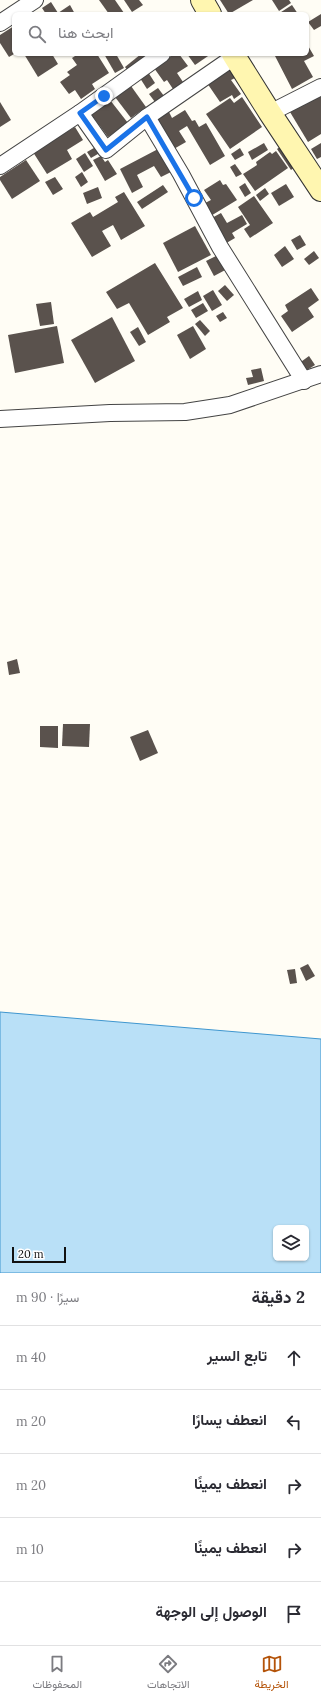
<!DOCTYPE html>
<html lang="ar">
<head>
<meta charset="utf-8">
<style>
	body { margin:0; font-family:Lora,Vazirmatn,serif; background:#f2f2f3; color:#2b2b33; direction:rtl }
	.controls { position:absolute; right:12px; bottom:12px; display:grid; overflow:hidden; border-radius:6px; box-shadow:0 1px 3px #0004 }
	.controls button { width:36px; height:36px; display:grid; place-items:center; padding:0; border:0; border-bottom:1px solid #e1e1e2; background:#fff; color:#2b2b33; font:20px sans-serif }
	.scale { position:absolute; left:12px; bottom:10px; width:54px; box-sizing:border-box; padding-left:4px; border:2px solid #111; border-top:0; font-size:11px; line-height:14px; white-space:nowrap; color:#111; -webkit-text-stroke:3px #fff; paint-order:stroke }
	.stop { position:absolute; width:12px; height:12px; margin:-9px; border:3px solid #1a73e8; border-radius:50%; background:#fff }
	.stop.end { background:#1a73e8; border-color:#fff; box-shadow:0 1px 4px #0008 }
	.list { margin:0; padding:0; list-style:none }
	h2 { display:flex; justify-content:space-between; align-items:center; height:52px; margin:0; padding:0 16px; font-size:17px }
	h2 small { font-size:13px; font-weight:400; color:#7c7c81 }
	.list li { display:grid; grid-template-columns:26px 1fr auto; gap:12px; align-items:center; box-sizing:border-box; height:64px; padding:0 16px; border-top:1px solid #e1e1e2 }
	.list b { display:block; font-size:15px; white-space:nowrap }
	.list em { font-size:13px; font-style:normal; color:#7c7c81 }
	.icon { flex:none; width:22px; height:22px; fill:none; stroke:currentColor; stroke-width:2; stroke-linecap:round; stroke-linejoin:round }
	.map { position:relative; flex:none; width:321px; height:1273px; overflow:hidden; direction:ltr }
	.search { position:absolute; background:#fff; box-shadow:0 1px 3px #0004; left:12px; right:12px; top:12px; height:44px; display:flex; align-items:center; gap:10px; box-sizing:border-box; padding:0 14px; border-radius:6px; color:#7c7c81; font-size:15px }
	.sheet { height:372px; background:#fff }
	nav { display:flex; justify-content:space-around; align-items:center; box-sizing:border-box; height:56px; border-top:1px solid #e1e1e2; background:#fff; font-size:11px; color:#7c7c81 }
	nav a { display:grid; justify-items:center; gap:2px }
	nav .on { color:#b45309 }
	.map>svg:first-child { display:block }
</style>
</head>
<body>
<div class="map">
<svg width="321" height="1273" viewBox="0 0 321 1273">
	<rect width="100%" height="100%" fill="#fffdf5"/>
	<!-- water -->
	<path fill="#b9e0f7" stroke="#3f96cf" fill-rule="evenodd" d="M0 1012 321 1039V1273H0ZM276 1228H306V1258H276Z"/>
	<!-- building -->
	<g fill="#5a524d">
		<path d="M99 0H115L124 13 109 14Z"/>
		<path d="M124 0H139L143 5 132 12Z"/>
		<path d="M220 0H253L229 14Z"/>
		<path d="M272 0H289L291 3 279 11Z"/>
		<path d="M51 2 58 13 70 5 75 14H46L42 8Z"/>
		<path d="M292 5 298 14H278Z"/>
		<path d="M321 14V26L314 30 308 22Z"/>
		<path d="M14 26V54L9 57 0 43V35Z"/>
		<path d="M307 44 314 56 304 61 313 77 292 89 275 56 279 54H307Z"/>
		<path d="M24 54H52L58 64 38 77Z"/>
		<path d="M78 54H97L109 73 92 84 95 89 81 99 75 90 69 94 60 82 70 75 67 72 77 65 72 58Z"/>
		<path d="M104 54H116L124 68 115 73Z"/>
		<path d="M141 54H146L150 60 131 75 125 67Z"/>
		<path d="M174 54H179L188 66 177 73 185 85 175 92 167 80 164 82 154 68Z"/>
		<path d="M187 54H211L195 65Z"/>
		<path d="M229 68 235 78 231 80 241 94 234 99 232 95 220 102 207 83Z"/>
		<path d="M146 69 155 83 147 89 138 75Z"/>
		<path d="M131 86 146 107 131 118 115 97Z"/>
		<path d="M158 88 164 96 155 102 149 94Z"/>
		<path d="M319 94 321 97V134L308 142 290 112Z"/>
		<path d="M242 97 262 127 230 149 206 114 230 98 234 103Z"/>
		<path d="M110 100 128 123 108 137 91 114Z"/>
		<path d="M0 102 11 120 0 127Z"/>
		<path d="M168 110 172 118 185 110 192 121 195 120 199 127 206 123 225 156 210 165 187 126 179 131 186 142 172 150 154 118Z"/>
		<path d="M75 127 83 140 67 150 72 159 47 174 31 149 51 141Z"/>
		<path d="M264 143 268 150 252 160 248 152Z"/>
		<path d="M321 143V157L317 159 311 149Z"/>
		<path d="M99 145 103 151 91 158 87 152Z"/>
		<path d="M281 146 296 166 291 170 277 149Z"/>
		<path d="M160 148 173 171 161 177 154 166 137 175 143 187 132 193 120 169Z"/>
		<path d="M240 148 244 155 235 160 231 154Z"/>
		<path d="M276 151 288 168 255 191 243 174 257 165 256 162 270 152 272 154Z"/>
		<path d="M85 153 93 166 84 172 76 159Z"/>
		<path d="M101 156 105 162 108 160 117 174 105 181 93 160Z"/>
		<path d="M26 160 40 181 12 199 0 180V177Z"/>
		<path d="M235 164 242 174 236 177 230 167Z"/>
		<path d="M82 172 88 182 81 187 75 177Z"/>
		<path d="M55 177 63 189 53 195 45 182Z"/>
		<path d="M220 180 223 185 226 184 237 200 209 217 205 203 211 200 204 190Z"/>
		<path d="M245 183 251 193 245 197 239 187Z"/>
		<path d="M286 184 294 197 279 206 271 193Z"/>
		<path d="M163 185 168 192 142 209 137 202Z"/>
		<path d="M98 187 102 198 87 204 83 193Z"/>
		<path d="M265 188 269 194 260 201 256 195Z"/>
		<path d="M124 192 145 226 121 240 113 225 102 231 111 246 92 257 71 223 90 212 93 217 118 202 115 197Z"/>
		<path d="M254 196 273 223 250 238 244 229 250 225 238 207Z"/>
		<path d="M221 213 227 223 242 215 247 224 232 233 235 238 223 245 208 220Z"/>
		<path d="M195 226 211 255 178 272 163 243Z"/>
		<path d="M300 235 306 245 297 250 291 240Z"/>
		<path d="M285 246 294 259 282 267 274 255Z"/>
		<path d="M314 251 319 258 309 265 304 259Z"/>
		<path d="M222 253 229 268 214 276 206 261Z"/>
		<path d="M155 263 183 308 167 317 170 322 148 335 129 303 117 309 106 292Z"/>
		<path d="M197 267 202 277 183 286 178 277Z"/>
		<path d="M225 285 234 295 227 301 218 291Z"/>
		<path d="M311 288 319 300 308 308 314 317 292 332 281 316 288 311 285 305Z"/>
		<path d="M213 290 222 305 212 311 203 296Z"/>
		<path d="M198 291 202 300 189 307 184 299Z"/>
		<path d="M51 302 54 324 40 326 36 304Z"/>
		<path d="M203 303 208 311 196 318 191 310Z"/>
		<path d="M223 312 227 318 220 322 216 316Z"/>
		<path d="M112 317 135 361 95 383 71 340Z"/>
		<path d="M200 320 210 331 205 336 195 324Z"/>
		<path d="M57 326 64 363 15 373 8 335Z"/>
		<path d="M193 326 206 349 190 359 177 335Z"/>
		<path d="M138 327 146 342 139 346 130 332Z"/>
		<path d="M309 356 315 365 304 372 298 364Z"/>
		<path d="M261 368 264 381 248 385 246 378 253 377 251 370Z"/>
		<path d="M17 659 20 673 9 675 7 662Z"/>
		<path d="M63 724H90L89 747 62 746Z"/>
		<path d="M40 726H58V748L40 747Z"/>
		<path d="M148 730 158 753 140 761 130 737Z"/>
		<path d="M308 964 315 976 306 981 300 968Z"/>
		<path d="M295 969 297 983 290 984 287 970Z"/>
	</g>
	<g fill="none" stroke-linecap="round" stroke-linejoin="round">
		<defs>
			<g id="street">
				<path d="M0 23 35 0"/>
				<path d="M80 113 106 150 147 117 234 57"/>
				<path d="M270 113 321 87"/>
				<path d="M147 117 181 174 220 247 304 381"/>
				<path d="M0 166 80 113 162 54"/>
				<path d="M0 419 110 413 185 412 230 405 321 374"/>
			</g>
			<g id="secondary">
				<path d="M202 0 210 14"/>
				<path d="M233 54 270 113 321 190"/>
			</g>
		</defs>
		<!-- street casing -->
		<use href="#street" stroke="#444" stroke-width="18"/>
		<!-- secondary casing -->
		<use href="#secondary" stroke="#333" stroke-width="24"/>
		<!-- street -->
		<use href="#street" stroke="#fff" stroke-width="16"/>
		<!-- secondary -->
		<use href="#secondary" stroke="#fff6b0" stroke-width="22"/>
	</g>
	<g fill="none" stroke-linecap="round" stroke-linejoin="round">
		<!-- route -->
		<path stroke="#1a73e8" stroke-width="5" d="M104 96 80 113 106 150 147 117 194 198"/>
	</g>
</svg>
<div class="controls">
<button><svg class="icon" aria-label="layers" viewBox="0 0 24 24"><path d="M12 4l9 5-9 5-9-5zM3 14l9 5 9-5"/></svg></button>
</div>
<div class="scale">20 m</div>
<div class="stop" style="left:194px;top:198px"></div>
<div class="stop end" style="left:104px;top:96px"></div>
<div class="search"><svg class="icon" aria-label="search" viewBox="0 0 24 24"><circle cx="10" cy="10" r="6"/><path d="M15 15l6 6"/></svg>ابحث هنا</div>
</div>
<section class="sheet">
<h2>2 دقيقة<small>سيرًا · 90 m</small></h2>
<ul class="list">
<li><svg class="icon" aria-label="ahead" viewBox="0 0 24 24"><path d="M12 20V5M6 11l6-6 6 6"/></svg><div><b>تابع السير</b></div><em>40 m</em></li>
<li><svg class="icon" aria-label="left" viewBox="0 0 24 24"><path d="M17 20v-9H6M10 6l-5 5 5 5"/></svg><div><b>انعطف يسارًا</b></div><em>20 m</em></li>
<li><svg class="icon" aria-label="right" viewBox="0 0 24 24"><path d="M7 20v-9h11M14 6l5 5-5 5"/></svg><div><b>انعطف يمينًا</b></div><em>20 m</em></li>
<li><svg class="icon" aria-label="right" viewBox="0 0 24 24"><path d="M7 20v-9h11M14 6l5 5-5 5"/></svg><div><b>انعطف يمينًا</b></div><em>10 m</em></li>
<li><svg class="icon" aria-label="arrive" viewBox="0 0 24 24"><path d="M6 21V4h12l-3 4 3 4H6"/></svg><div><b>الوصول إلى الوجهة</b></div></li>
</ul>
</section>
<nav>
<a class="on"><svg class="icon" aria-label="map" viewBox="0 0 24 24"><path d="M3 6l6-2 6 2 6-2v14l-6 2-6-2-6 2zM9 4v14M15 6v14"/></svg>الخريطة</a>
<a><svg class="icon" aria-label="directions" viewBox="0 0 24 24"><path d="M12 3l9 9-9 9-9-9zM9 14v-3h6M13 9l2 2-2 2"/></svg>الاتجاهات</a>
<a><svg class="icon" aria-label="saved" viewBox="0 0 24 24"><path d="M7 4h10v16l-5-4-5 4z"/></svg>المحفوظات</a>
</nav>
</body>
</html>
